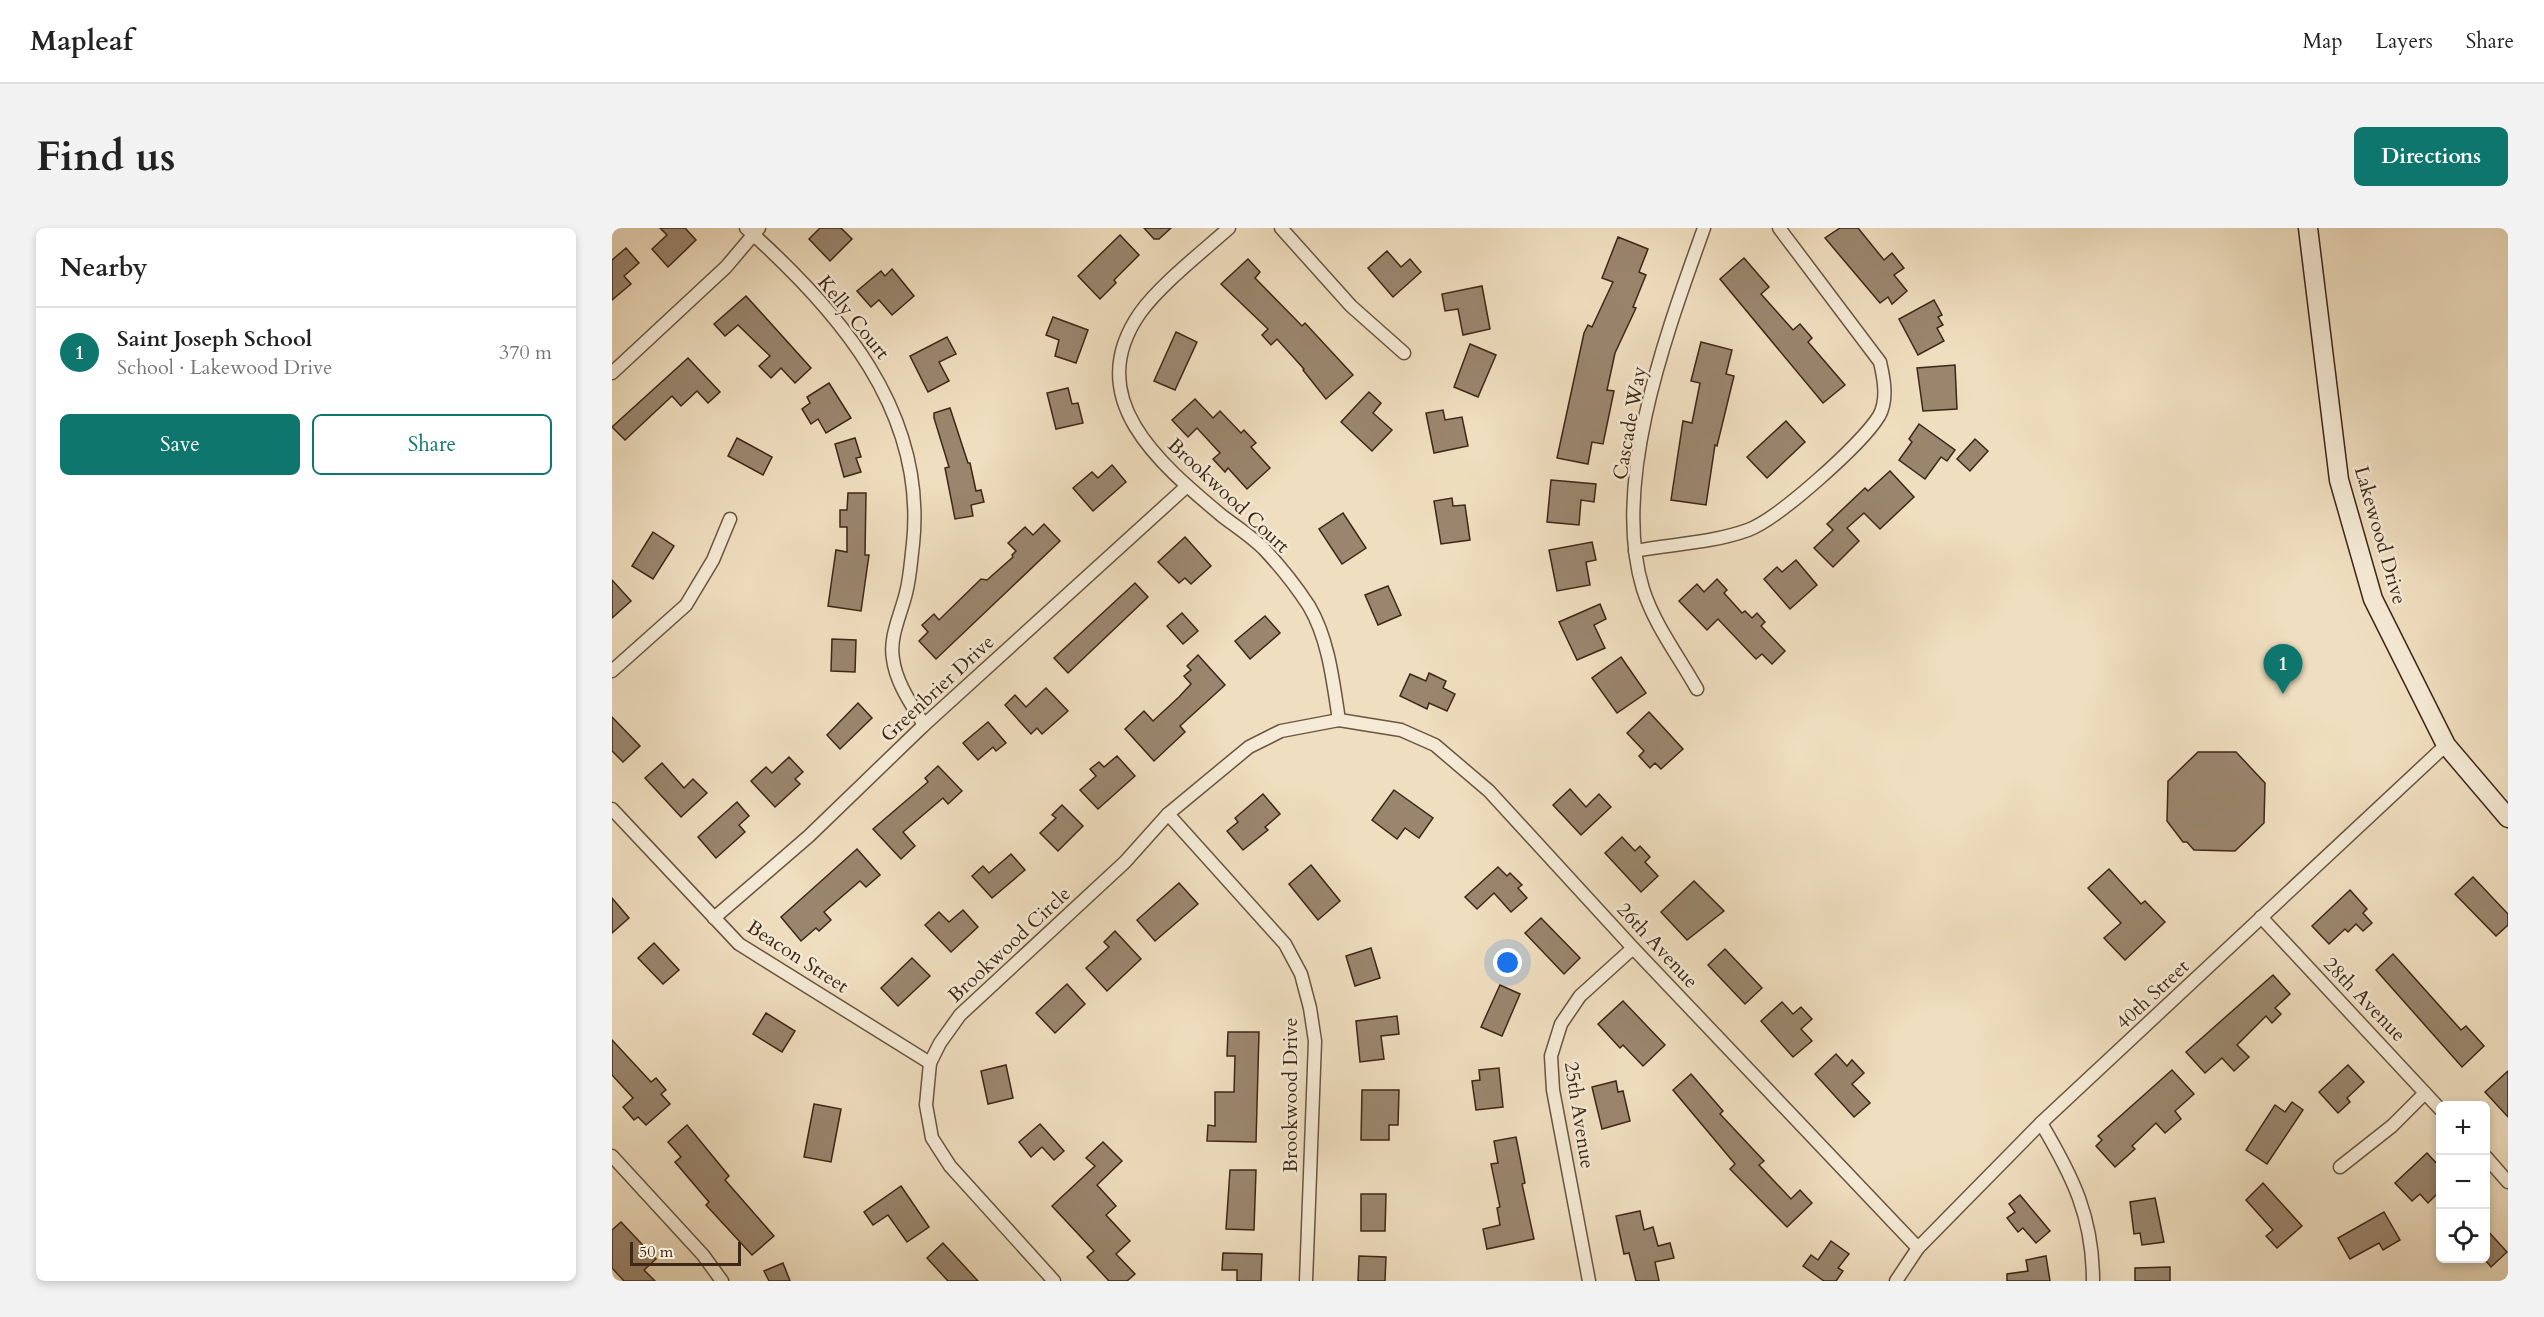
<!DOCTYPE html>
<html lang="en">
<head>
<meta charset="utf-8">
<style>
	body { margin:0; font-family:Cardo,serif; background:#f2f2f2; color:#222 }
	.controls { position:absolute; right:18px; bottom:18px; display:grid; overflow:hidden; border-radius:9px; box-shadow:0 3px 9px #0003 }
	.controls button { width:54px; height:54px; display:grid; place-items:center; padding:0; border:0; border-bottom:2px solid #e0e0e0; background:#fff; color:#222; font:30px sans-serif }
	.scale { position:absolute; left:18px; bottom:15px; width:111px; box-sizing:border-box; padding-left:6px; border:3px solid #3d2716; border-top:0; font-size:16px; line-height:21px; white-space:nowrap; color:#3d2716; -webkit-text-stroke:4px #f5ead5; paint-order:stroke }
	.you { position:absolute; left:896px; top:735px; width:21px; height:21px; margin:-15px; border:4px solid #fff; border-radius:50%; background:#1a73e8; box-shadow:0 0 0 9px #1a73e833 }
	.badge { display:grid; place-items:center; width:39px; height:39px; border-radius:50%; background:#0f766e; color:#fff; font-size:20px; font-weight:700 }
	.pin { position:absolute; translate:-50% -50px; filter:drop-shadow(0 2px 3px #0008) }
	.pin::after { content:''; position:absolute; top:32px; width:21px; height:18px; background:inherit; clip-path:polygon(0 0,100% 0,50% 100%) }
	.list { margin:0; padding:0; list-style:none }
	h2 { display:flex; justify-content:space-between; align-items:center; height:78px; margin:0; padding:0 24px; font-size:26px }
	h2 small { font-size:20px; font-weight:400; color:#767676 }
	.list li { display:grid; grid-template-columns:39px 1fr auto; gap:18px; align-items:center; box-sizing:border-box; height:90px; padding:0 24px; border-top:2px solid #e0e0e0 }
	.list b { display:block; font-size:22px; white-space:nowrap }
	.list p { margin:0; font-size:20px; white-space:nowrap; color:#767676 }
	.list em { font-size:20px; font-style:normal; color:#767676 }
	.actions { display:flex; gap:12px; padding:18px 24px }
	.actions a { flex:1; padding:14px 0; border:2px solid #0f766e; border-radius:9px; text-align:center; font-size:21px; color:#0f766e }
	.actions .main { background:#0f766e; color:#fff }
	.icon { flex:none; width:33px; height:33px; fill:none; stroke:currentColor; stroke-width:2; stroke-linecap:round; stroke-linejoin:round }
	.map { position:relative; flex:none; width:1896px; height:1053px; overflow:hidden; border-radius:9px }
	header { display:flex; align-items:center; gap:36px; box-sizing:border-box; height:84px; padding:0 30px; background:#fff; border-bottom:2px solid #e0e0e0 }
	header strong { font-size:28px }
	nav { display:flex; gap:33px; margin-inline-start:auto; font-size:21px }
	.intro { display:flex; align-items:center; justify-content:space-between; box-sizing:border-box; height:144px; padding:0 36px }
	h1 { margin:0; font-size:42px }
	.button { padding:15px 27px; border-radius:9px; background:#0f766e; color:#fff; font-size:21px; font-weight:700 }
	main { display:flex; gap:36px; padding:0 36px }
	aside { flex:1; background:#fff; border-radius:9px; box-shadow:0 3px 9px #0003 }
	.map>svg:first-child { display:block }
</style>
</head>
<body>
<header>
<strong>Mapleaf</strong>
<nav><a>Map</a><a>Layers</a><a>Share</a></nav>
</header>
<div class="intro"><h1>Find us</h1><a class="button">Directions</a></div>
<main>
<aside>
<h2>Nearby<small></small></h2>
<ul class="list">
<li><span class="badge">1</span><div><b>Saint Joseph School</b><p>School · Lakewood Drive</p></div><em>370 m</em></li>
</ul>
<div class="actions"><a class="main">Save</a><a>Share</a></div>
</aside>
<div class="map">
<svg width="1896" height="1053" viewBox="0 0 1896 1053">
	<rect width="100%" height="100%" fill="#efdebf"/>
	<filter id="stains"><feTurbulence type="fractalNoise" baseFrequency=".00333" numOctaves="4"/><feColorMatrix values="0 0 0 0 .2 0 0 0 0 .09 0 0 0 0 .02 0 0 0 .5 -.17"/></filter>
	<radialGradient id="worn" r=".72"><stop offset=".6" stop-color="#630" stop-opacity="0"/><stop offset="1" stop-color="#630" stop-opacity=".3"/></radialGradient>
	<!-- building -->
	<g fill="#9a866e" stroke="#3d2716" stroke-width="1.5">
		<path d="M48 0H73L84 12 56 39 40 21 55 7Z"/>
		<path d="M208 0H229L240 11 218 33 197 11Z"/>
		<path d="M532 0H559L547 11H542Z"/>
		<path d="M1228 0H1246L1272 32 1280 25 1292 40 1282 47 1295 63 1280 76 1276 69 1268 75 1213 10Z"/>
		<path d="M508 7 527 27 502 52 504 55 488 71 466 48Z"/>
		<path d="M1006 9 1036 21 1027 44 1034 47 1021 79 1024 80 1003 125 995 162 1002 163 991 216 980 214 976 236 945 230 972 105 976 97 980 99 1001 54 990 50Z"/>
		<path d="M14 20 27 35 12 48 19 56 0 72V32Z"/>
		<path d="M775 23 789 39 798 31 809 44 781 69 756 40Z"/>
		<path d="M1132 30 1157 59 1149 66 1181 102 1188 96 1200 110 1196 114 1233 157 1211 175 1108 51Z"/>
		<path d="M636 31 648 44 643 50 690 98 693 95 741 147 714 171 691 142 692 141 665 111 659 117 650 107 656 101 609 56Z"/>
		<path d="M280 41 302 68 280 87 267 72 259 79 245 63 269 43 273 48Z"/>
		<path d="M870 58 878 101 851 107 846 81 833 83 830 66Z"/>
		<path d="M134 68 199 140 183 155 169 140 159 150 147 138 158 128 126 97 113 108 102 96Z"/>
		<path d="M1322 72 1330 87 1326 89 1331 97 1325 100 1332 113 1306 127 1287 91Z"/>
		<path d="M441 89 476 102 464 135 443 128 447 112 434 107Z"/>
		<path d="M564 104 585 114 563 162 542 153Z"/>
		<path d="M335 109 344 126 327 134 337 153 316 164 298 128Z"/>
		<path d="M1089 114 1120 122 1114 146 1122 148 1105 218 1103 217 1094 277 1059 272 1071 193 1080 195 1088 155 1079 153Z"/>
		<path d="M858 116 884 127 866 169 842 159Z"/>
		<path d="M76 130 108 164 96 175 85 163 69 178 60 168 13 212 0 199Z"/>
		<path d="M1343 137 1345 181 1311 183 1305 140Z"/>
		<path d="M217 155 239 190 214 205 206 191 199 196 190 181 198 175 195 169Z"/>
		<path d="M456 160 460 176 466 175 471 195 444 201 435 165Z"/>
		<path d="M757 164 769 175 761 185 780 202 760 223 729 194Z"/>
		<path d="M583 171 601 190 608 183 629 205 632 202 644 215 639 219 658 240 635 261 616 240 613 244 601 231 608 225 585 200 576 209 560 192Z"/>
		<path d="M338 180 356 235H358L364 263 369 262 372 274 359 277 361 288 343 291 333 240 337 239 322 190V185Z"/>
		<path d="M831 182 833 192 850 189 856 218 822 225 814 185Z"/>
		<path d="M1174 193 1193 214 1155 250 1135 229Z"/>
		<path d="M1307 196 1343 222 1335 233 1329 229 1313 251 1287 232 1300 214 1297 211Z"/>
		<path d="M125 210 160 229 151 247 116 228Z"/>
		<path d="M243 210 249 229 244 230 249 244 232 249 223 216Z"/>
		<path d="M1363 211 1376 223 1358 243 1345 231Z"/>
		<path d="M500 237 514 254 481 283 461 260 480 244 486 250Z"/>
		<path d="M1278 243 1302 269 1268 301 1252 285 1235 300 1247 313 1221 339 1202 320 1221 302 1215 296 1253 260 1256 263Z"/>
		<path d="M939 252 984 256 982 274 969 272 967 297 935 294Z"/>
		<path d="M236 265H254L253 327H257L249 383 216 378 224 322 235 324V299H228V282H235Z"/>
		<path d="M840 270 841 278 853 277 858 312 829 316 822 273Z"/>
		<path d="M731 285 754 320 730 336 707 301Z"/>
		<path d="M432 296 448 313 324 431 307 413 316 404 310 397 322 386 327 392 369 351 375 352 401 329 400 327 404 323 396 315 413 299 421 307Z"/>
		<path d="M41 304 62 318 41 351 20 338Z"/>
		<path d="M573 309 599 338 579 356 573 350 567 355 546 334Z"/>
		<path d="M980 314 984 332 974 334 978 357 945 363 937 322Z"/>
		<path d="M1184 332 1205 357 1178 381 1152 351 1165 339 1170 344Z"/>
		<path d="M1105 351 1115 362 1112 365 1130 385 1133 383 1140 390 1145 385 1153 394 1149 398 1173 423 1160 436 1150 426 1144 431 1106 391 1095 402 1067 373 1085 356 1092 364Z"/>
		<path d="M0 352 19 373 0 390Z"/>
		<path d="M523 355 536 369 456 445 442 430Z"/>
		<path d="M776 358 789 387 766 397 753 367Z"/>
		<path d="M988 376 994 391 982 397 993 420 965 432 947 394Z"/>
		<path d="M570 385 586 403 571 416 555 398Z"/>
		<path d="M653 388 668 405 638 431 623 413Z"/>
		<path d="M220 411 244 412 243 444 219 443Z"/>
		<path d="M586 427 613 457 568 498 573 504 542 533 513 501 532 483 541 493 567 469 579 456 572 448 579 442 575 438Z"/>
		<path d="M1009 429 1034 465 1005 485 980 450Z"/>
		<path d="M817 445 834 453 831 460 843 466 835 483 817 475 815 481 788 468 798 446 814 453Z"/>
		<path d="M434 460 456 483 430 506 425 500 419 506 393 477 403 467 414 479Z"/>
		<path d="M246 475 260 490 228 521 215 507Z"/>
		<path d="M1037 484 1071 521 1049 541 1043 535 1038 540 1027 528 1032 523 1015 505Z"/>
		<path d="M0 489 28 518 11 534 0 523Z"/>
		<path d="M376 494 394 515 384 523 381 519 366 532 351 515Z"/>
		<path d="M1586 524H1624L1653 555 1652 595 1623 623 1582 622 1575 614H1571L1555 593 1556 553Z"/>
		<path d="M505 528 523 548 486 581 468 562 484 548 478 541 487 534 492 539Z"/>
		<path d="M177 529 191 544 183 551 188 556 163 579 139 553 154 539 160 545Z"/>
		<path d="M50 535 72 560 81 551 95 565 69 589 33 550Z"/>
		<path d="M326 538 350 563 336 576 331 570 291 604 303 618 289 631 261 601 316 554 313 550Z"/>
		<path d="M958 561 974 579 987 566 999 579 969 607 941 577Z"/>
		<path d="M782 562 821 590 807 610 793 600 785 611 760 592Z"/>
		<path d="M651 566 668 586 653 599 656 602 631 622 615 603 626 594 623 590Z"/>
		<path d="M125 574 137 588 127 597 133 604 104 630 86 609Z"/>
		<path d="M450 577 471 598 446 623 428 605 444 590 440 587Z"/>
		<path d="M1010 609 1023 623 1028 618 1038 629 1033 634 1046 648 1029 664 993 625Z"/>
		<path d="M245 621 268 647 254 659 248 653 212 684 219 692 207 703 204 700 189 713 169 689Z"/>
		<path d="M399 626 413 642 380 670 360 648 371 638 377 645Z"/>
		<path d="M699 637 728 673 706 692 677 656Z"/>
		<path d="M886 639 895 648 898 645 910 657 906 660 915 670 899 684 882 665 865 681 853 669Z"/>
		<path d="M1497 641 1529 676 1533 673 1553 694 1513 732 1492 710 1509 695 1476 660Z"/>
		<path d="M1861 649 1896 686V697L1884 708 1843 666Z"/>
		<path d="M1082 653 1112 683 1075 712 1049 684Z"/>
		<path d="M567 655 586 676 543 713 525 692Z"/>
		<path d="M1738 662 1755 681 1751 685 1760 695 1751 703 1744 696 1736 704 1733 701 1717 716 1700 698Z"/>
		<path d="M0 670 17 690 0 705Z"/>
		<path d="M351 682 366 699 339 724 313 697 327 684 337 694Z"/>
		<path d="M929 690 968 730 952 746 913 705Z"/>
		<path d="M503 703 529 731 495 763 474 740 497 719 492 714Z"/>
		<path d="M42 715 67 742 51 756 26 730Z"/>
		<path d="M759 720 768 750 743 758 734 728Z"/>
		<path d="M1113 721 1150 760 1133 776 1096 737Z"/>
		<path d="M1781 726 1849 802 1854 798 1872 818 1850 839 1764 742Z"/>
		<path d="M300 730 318 748 286 778 269 760Z"/>
		<path d="M1661 747 1678 766 1663 780 1669 786 1660 795 1654 788 1625 817 1637 829 1622 843 1610 830 1593 845 1574 824Z"/>
		<path d="M455 756 473 776 443 805 424 785Z"/>
		<path d="M888 757 908 766 890 808 869 799Z"/>
		<path d="M1011 773 1053 817 1031 838 1011 817 1008 820 986 796Z"/>
		<path d="M1170 774 1181 786 1189 779 1200 791 1189 801 1200 813 1181 829 1149 793Z"/>
		<path d="M154 785 183 803 170 824 141 806Z"/>
		<path d="M785 788 787 806 769 808 772 831 748 834 744 793Z"/>
		<path d="M616 804H647L644 914 595 913 596 897 603 898V864H622L623 828H615Z"/>
		<path d="M0 812 39 854 44 850 54 862 49 866 58 876 34 897 26 889 22 892 11 879 21 870 0 847Z"/>
		<path d="M1224 826 1235 838 1240 832 1252 845 1240 856 1258 875 1242 889 1203 846Z"/>
		<path d="M394 837 401 870 376 876 369 843Z"/>
		<path d="M1736 837 1752 854 1735 870 1738 874 1726 885 1707 864Z"/>
		<path d="M887 840 891 879 864 882 860 853 868 852 867 842Z"/>
		<path d="M1560 842 1582 866 1563 883 1569 891 1553 905 1544 895 1520 918 1523 921 1503 939 1484 918 1490 912 1486 908Z"/>
		<path d="M1896 843V889L1873 864Z"/>
		<path d="M1079 846 1111 883 1108 886 1152 933 1147 937 1179 971 1188 962 1200 975 1175 999 1118 941 1123 936 1061 862Z"/>
		<path d="M1004 853 1006 864 1011 863 1018 893 990 901 980 859Z"/>
		<path d="M750 862H787L786 897H777V912H749Z"/>
		<path d="M1680 874 1691 882 1655 936 1634 922 1663 877 1673 884Z"/>
		<path d="M202 876 229 881 219 934 192 929Z"/>
		<path d="M428 896 452 923 442 932 430 919 419 929 407 914Z"/>
		<path d="M75 897 117 948 113 952 162 1008 140 1027 94 977 97 974 63 934 69 929 56 914Z"/>
		<path d="M904 909 913 955 910 956 922 1011 875 1021 871 1001 888 997 885 980 888 979 879 936 886 935 882 913Z"/>
		<path d="M491 914 510 933 485 957 504 978 494 987 518 1013 504 1026 523 1046 515 1053H497L475 1029 482 1023 440 978 483 938 474 930Z"/>
		<path d="M1815 925 1828 939V963L1816 975 1808 966 1800 973 1783 955Z"/>
		<path d="M618 942H644L642 1002 614 1001Z"/>
		<path d="M1651 955 1690 998 1665 1020 1654 1008 1661 1002 1634 972Z"/>
		<path d="M289 958 317 999 295 1014 276 987 261 997 252 984Z"/>
		<path d="M749 966H774L773 1003H749Z"/>
		<path d="M1408 967 1438 1003 1424 1015 1411 1000 1406 1004 1395 990 1403 984 1397 976Z"/>
		<path d="M1543 970 1552 1014 1530 1017 1528 1005 1522 1006 1518 974Z"/>
		<path d="M1028 983 1032 1002 1041 999 1046 1018 1058 1015 1062 1030 1043 1034 1047 1053H1024L1017 1025 1012 1026 1004 988Z"/>
		<path d="M1772 984 1788 1012 1771 1022 1767 1015 1738 1031 1726 1010Z"/>
		<path d="M9 994 44 1031 32 1042 43 1053H12L0 1040V1002Z"/>
		<path d="M1874 1001 1895 1024 1879 1039 1874 1033Z"/>
		<path d="M1219 1013 1237 1026 1226 1040 1231 1043 1224 1053H1212L1191 1038 1199 1027 1206 1032Z"/>
		<path d="M331 1015 366 1053H336L315 1030Z"/>
		<path d="M611 1025 650 1026 649 1053H625V1042H610Z"/>
		<path d="M747 1028 774 1029 773 1053H746Z"/>
		<path d="M1434 1028 1438 1053H1395V1046L1416 1043 1414 1032Z"/>
		<path d="M171 1035 178 1053H157L152 1043Z"/>
		<path d="M1558 1039V1053H1523V1040Z"/>
	</g>
	<g fill="none" stroke-linecap="round" stroke-linejoin="round">
		<defs>
			<g id="street">
				<path d="M134 0C226 82 315 183 301 316 299 332 298 350 294 365 289 386 277 409 281 431 284 455 300 477 312 497"/>
				<path d="M617 0C590 24 548 57 528 85 469 170 547 235 609 287 623 298 639 308 652 321 668 338 684 358 697 378 717 412 721 454 727 492"/>
				<path d="M669 0 739 78 792 125"/>
				<path d="M0 145 114 39 147 0"/>
				<path d="M1023 323C1061 316 1100 315 1136 302 1166 291 1250 216 1267 188 1276 172 1272 151 1268 134L1167 0"/>
				<path d="M0 443 74 377 101 332 118 291"/>
				<path d="M1085 461C1067 429 1042 396 1031 361 998 254 1056 101 1092 0"/>
				<path d="M0 581 127 716 318 835"/>
				<path d="M556 586 673 716 689 746 698 780 703 813 694 1053"/>
				<path d="M1649 689 1828 881"/>
				<path d="M102 690 197 608 312 497 575 258"/>
				<path d="M1429 895C1461 949 1481 989 1481 1053"/>
				<path d="M0 928 91 1027 110 1053"/>
				<path d="M1874 929 1896 954"/>
				<path d="M1728 939 1780 898 1813 865"/>
				<path d="M442 1053 338 938 320 910 314 877 318 835 328 815 348 787 513 634 556 586 637 519 669 503 727 492 789 502 823 517 877 563 1021 720 1306 1020"/>
				<path d="M977 1053 941 862 939 828 949 796 968 768 1021 720"/>
				<path d="M1284 1053 1306 1020 1429 895 1834 517"/>
			</g>
			<path id="secondary" d="M1696 0 1727 252 1761 371 1834 517 1896 590"/>
		</defs>
		<!-- street casing -->
		<use href="#street" stroke="#6a5540" stroke-width="15"/>
		<!-- secondary casing -->
		<use href="#secondary" stroke="#3d2716" stroke-width="21"/>
		<!-- street -->
		<use href="#street" stroke="#f5ead5" stroke-width="12"/>
		<!-- secondary -->
		<use href="#secondary" stroke="#f5ead5" stroke-width="18"/>
	</g>
	<g text-anchor="middle" stroke-width="5" stroke-linejoin="round" paint-order="stroke">
		<!-- street labels -->
		<g font-size="20" fill="#3d2716" stroke="#f5ead5">
			<text transform="translate(242 89) rotate(51)" y="7">Kelly Court</text>
			<text transform="translate(1017 195) rotate(-80)" y="7">Cascade Way</text>
			<text transform="translate(617 267) rotate(43)" y="7">Brookwood Court</text>
			<text transform="translate(1769 307) rotate(74)" y="7">Lakewood Drive</text>
			<text transform="translate(325 460) rotate(-43)" y="7">Greenbrier Drive</text>
			<text transform="translate(397 716) rotate(-43)" y="7">Brookwood Circle</text>
			<text transform="translate(1046 717) rotate(47)" y="7">26th Avenue</text>
			<text transform="translate(186 728) rotate(33)" y="7">Beacon Street</text>
			<text transform="translate(1540 766) rotate(-43)" y="7">40th Street</text>
			<text transform="translate(1753 771) rotate(46)" y="7">28th Avenue</text>
			<text transform="translate(678 867) rotate(-90)" y="7">Brookwood Drive</text>
			<text transform="translate(968 887) rotate(81)" y="7">25th Avenue</text>
		</g>
	</g>
	<rect width="100%" height="100%" filter="url(#stains)"/>
	<rect width="100%" height="100%" fill="url(#worn)"/>
</svg>
<div class="controls">
<button>+</button>
<button>−</button>
<button><svg class="icon" aria-label="locate" viewBox="0 0 24 24"><circle cx="12" cy="12" r="6"/><path d="M12 2v4M12 18v4M2 12h4M18 12h4"/></svg></button>
</div>
<div class="scale">50 m</div>
<div class="you"></div>
<div class="pin badge" style="left:1671px;top:466px">1</div>
</div>
</main>
</body>
</html>
